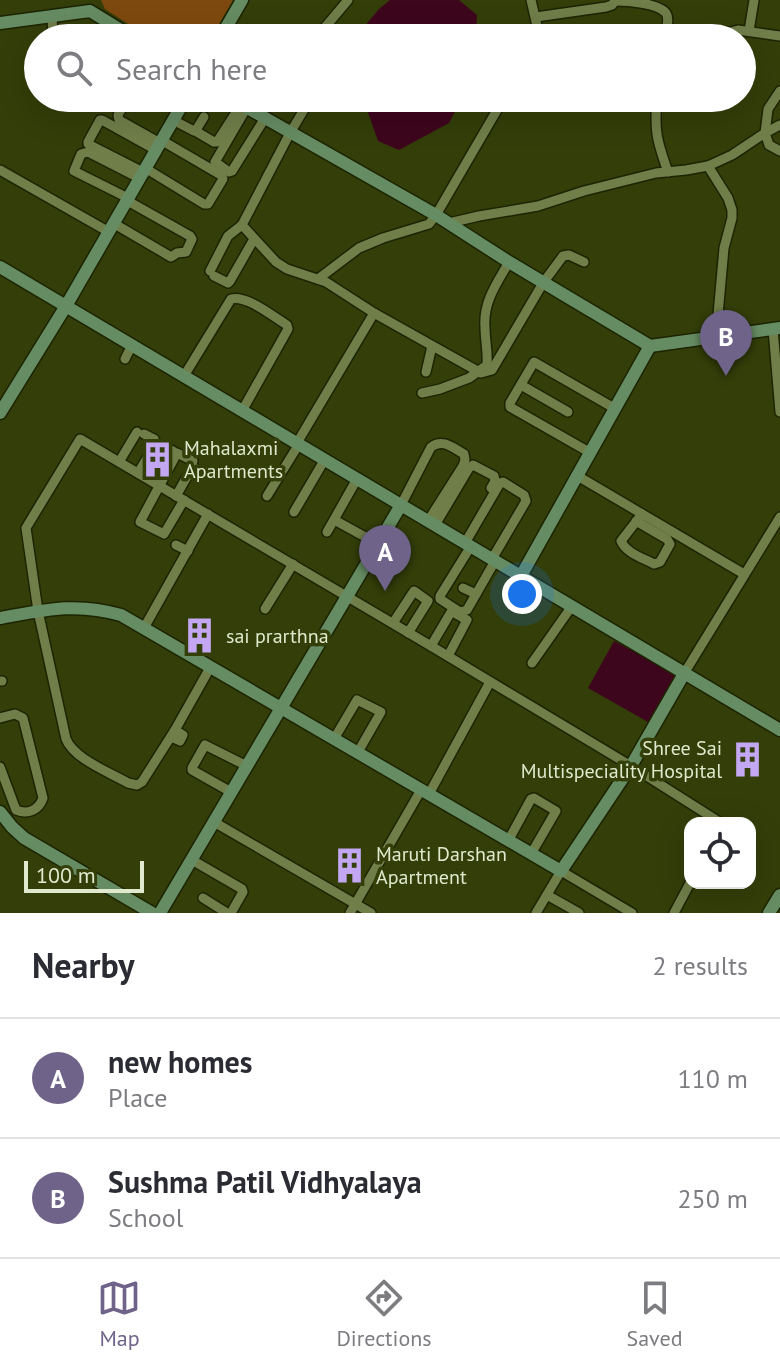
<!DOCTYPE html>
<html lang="en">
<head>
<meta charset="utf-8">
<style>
	body { margin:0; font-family:"PT Sans",sans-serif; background:#f7f7f7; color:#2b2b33 }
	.controls { position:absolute; right:24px; bottom:24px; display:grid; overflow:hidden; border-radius:16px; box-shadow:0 8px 32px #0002 }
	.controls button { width:72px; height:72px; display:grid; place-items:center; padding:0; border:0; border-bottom:2px solid #e1e1e2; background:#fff; color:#2b2b33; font:40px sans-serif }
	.scale { position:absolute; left:24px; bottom:20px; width:120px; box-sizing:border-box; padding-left:8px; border:4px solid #e0e9cd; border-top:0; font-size:22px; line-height:28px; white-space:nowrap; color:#e0e9cd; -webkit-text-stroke:6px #333e09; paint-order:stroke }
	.you { position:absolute; left:522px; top:594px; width:28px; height:28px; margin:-20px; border:6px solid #fff; border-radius:50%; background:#1a73e8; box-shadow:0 0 0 12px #1a73e833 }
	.badge { display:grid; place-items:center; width:52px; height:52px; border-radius:50%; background:#6f6389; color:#fff; font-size:26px; font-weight:700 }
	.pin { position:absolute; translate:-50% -66px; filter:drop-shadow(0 2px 4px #0008) }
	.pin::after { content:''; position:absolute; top:42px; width:28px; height:24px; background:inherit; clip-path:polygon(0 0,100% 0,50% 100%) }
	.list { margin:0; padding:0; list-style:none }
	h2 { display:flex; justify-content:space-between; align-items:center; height:104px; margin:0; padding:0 32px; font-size:34px }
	h2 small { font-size:26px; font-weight:400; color:#7c7c81 }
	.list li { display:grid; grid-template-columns:52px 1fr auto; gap:24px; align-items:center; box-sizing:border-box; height:120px; padding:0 32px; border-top:2px solid #e1e1e2 }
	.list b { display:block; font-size:30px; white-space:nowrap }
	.list p { margin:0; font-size:26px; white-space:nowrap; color:#7c7c81 }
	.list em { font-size:26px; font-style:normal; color:#7c7c81 }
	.icon { flex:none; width:44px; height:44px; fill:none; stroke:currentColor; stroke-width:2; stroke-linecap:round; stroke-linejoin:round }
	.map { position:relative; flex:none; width:780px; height:913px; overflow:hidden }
	.search { position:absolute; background:#fff; box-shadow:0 8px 32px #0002; left:24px; right:24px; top:24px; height:88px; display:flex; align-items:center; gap:20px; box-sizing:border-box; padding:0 28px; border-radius:44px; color:#7c7c81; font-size:30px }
	.sheet { height:344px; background:#fff }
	nav { display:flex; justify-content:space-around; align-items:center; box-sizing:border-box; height:112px; border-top:2px solid #e1e1e2; background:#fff; font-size:22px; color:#7c7c81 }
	nav a { display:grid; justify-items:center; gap:4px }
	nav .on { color:#6f6389 }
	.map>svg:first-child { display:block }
</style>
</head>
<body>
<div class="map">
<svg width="780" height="913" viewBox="0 0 780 913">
	<rect width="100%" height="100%" fill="#333e09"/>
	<!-- green -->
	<path fill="#7e490e" d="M101 0H233L211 38H150L105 9Z"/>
	<!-- water -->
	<g fill="#3e061d">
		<path d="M390 0H459L477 15 476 33 465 32 464 38H357L358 34 379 9Z"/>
		<path d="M363 98H462L449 123 399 150 378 141Z"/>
		<path d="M614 641 676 674 648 722 588 688Z"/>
	</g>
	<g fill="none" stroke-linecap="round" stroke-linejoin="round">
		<defs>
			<g id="street">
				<path d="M531 0 537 26 535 38"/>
				<path d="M616 1C627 1 658 3 666 13 670 19 666 31 665 38"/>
				<path d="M52 16 53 38"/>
				<path d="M536 17 606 7 612 5 616 0"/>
				<path d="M226 27 244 38"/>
				<path d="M749 31 754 0"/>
				<path d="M316 38 348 0"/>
				<path d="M715 38 714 36 738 30 780 36"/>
				<path d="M82 98 87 105 113 100 116 98"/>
				<path d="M128 98 118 115 119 120 160 143"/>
				<path d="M311 98 290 133 242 225 276 262 287 269 326 282 374 313 481 373 492 370 543 283 563 256 569 255 584 262"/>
				<path d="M657 98C654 131 657 141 668 172"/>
				<path d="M247 107 215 162 229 172 232 171 265 118"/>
				<path d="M204 117 196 130 197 132 214 142H217L235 114"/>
				<path d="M173 120 194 131"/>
				<path d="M780 125 765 133 769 145 780 151"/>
				<path d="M708 166 728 198 732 210V218L724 248 716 337"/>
				<path d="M145 168 204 204H208L223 179 221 175 161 140"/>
				<path d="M0 170 109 232"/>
				<path d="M143 172 88 144V142L100 120H102L156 150"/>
				<path d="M128 198 74 171 81 154 88 152 139 178"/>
				<path d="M113 223 171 257 177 253 186 252 192 239 190 236 126 200"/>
				<path d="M449 223 479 216 538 206 584 191 656 173 686 170 708 166 732 155 765 133 768 109 780 91"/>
				<path d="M210 271 228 236 242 225"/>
				<path d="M214 276 228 283 230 281 254 239"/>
				<path d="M318 279 359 248 383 238 429 224 436 215 504 98"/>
				<path d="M773 329 780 412"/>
				<path d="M125 359 132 345"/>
				<path d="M426 372 432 346"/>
				<path d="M184 376 231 299C247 295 272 316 287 325L288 329 242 411"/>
				<path d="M521 385 568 412"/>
				<path d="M422 393 440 389 469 378 487 365C488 351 485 340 485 327 483 302 497 283 509 262"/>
				<path d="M144 434 154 439 150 448"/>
				<path d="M297 443 374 313"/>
				<path d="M589 452 510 407V403L534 362 614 408"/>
				<path d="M119 462 137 432"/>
				<path d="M138 473 156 443 173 451 171 457"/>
				<path d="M576 475 744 574"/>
				<path d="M176 496 193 466"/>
				<path d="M267 496 299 444"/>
				<path d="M184 500 164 534 140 522 177 453 193 461"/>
				<path d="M401 505 431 447C443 438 453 448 464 454L465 460 463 466 428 521"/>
				<path d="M294 512 325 459"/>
				<path d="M636 521 667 539 670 544 660 562 654 564C643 558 626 553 621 541L642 514"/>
				<path d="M338 522 378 544"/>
				<path d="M435 525 469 468 473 465 494 476 495 481 491 488"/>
				<path d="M327 532 357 479"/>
				<path d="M465 543 500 483 503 482 524 495 526 501 492 559"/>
				<path d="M176 545 188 551"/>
				<path d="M471 546 440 596V599L460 612 467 610 495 561"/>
				<path d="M463 588 476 594"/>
				<path d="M265 609 293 564"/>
				<path d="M393 623 414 591 428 601 408 633"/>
				<path d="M144 628 208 514"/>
				<path d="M431 646 451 612H453L467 620 448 656"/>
				<path d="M532 663 572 606"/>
				<path d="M211 666 175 730 142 782 137 785 128 783C109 772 74 759 66 739L38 611 26 528 80 439 431 646 631 766 721 823"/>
				<path d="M685 672 780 517"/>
				<path d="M0 681H2"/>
				<path d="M0 718 15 714 23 718 43 798C39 810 28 815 16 810L0 767"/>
				<path d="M171 737 180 741 183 735 175 730"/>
				<path d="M334 739 357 700 381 712 358 752"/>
				<path d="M231 792 192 770V768L205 745 247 766"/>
				<path d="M429 794 490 682"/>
				<path d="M214 822 371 913"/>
				<path d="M508 841 531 799 534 798 556 811 531 854"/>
				<path d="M192 860 242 889 243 892 231 913"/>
				<path d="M547 895 579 913"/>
				<path d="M203 898 227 913"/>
				<path d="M350 913 421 790"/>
				<path d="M536 913 561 871 632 913"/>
				<path d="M674 913 690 883"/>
			</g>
			<g id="secondary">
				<path d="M0 23 90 11 134 38"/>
				<path d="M220 38 242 0"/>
				<path d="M230 98 436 215 509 262 650 346 780 328"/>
				<path d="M0 267 780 730"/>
				<path d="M0 413 66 306 186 98"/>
				<path d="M521 576 650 346"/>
				<path d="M0 618C45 610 76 602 121 615L561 871 631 766 685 672"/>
				<path d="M0 812 12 827 24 838 152 913"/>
				<path d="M160 913 401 505"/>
				<path d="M769 913 780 895"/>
			</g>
		</defs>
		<!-- street casing -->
		<use href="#street" stroke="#1c2400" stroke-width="12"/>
		<!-- secondary casing -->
		<use href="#secondary" stroke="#1c2400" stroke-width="15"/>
		<!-- street -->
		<use href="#street" stroke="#707e4a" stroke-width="9"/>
		<!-- secondary -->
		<use href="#secondary" stroke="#668c63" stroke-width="12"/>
	</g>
	<!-- icons -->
	<defs>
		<symbol id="building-bare" viewBox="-9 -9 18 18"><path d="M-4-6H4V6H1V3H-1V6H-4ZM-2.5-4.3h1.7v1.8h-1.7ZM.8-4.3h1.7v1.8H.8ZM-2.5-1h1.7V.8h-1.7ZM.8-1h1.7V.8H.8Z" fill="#c3a7f2" stroke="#333e09" stroke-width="2.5" paint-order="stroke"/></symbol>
	</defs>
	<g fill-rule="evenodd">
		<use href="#building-bare" x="132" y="434" width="51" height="51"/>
		<use href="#building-bare" x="174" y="610" width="51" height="51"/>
		<use href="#building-bare" x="722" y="734" width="51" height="51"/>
		<use href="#building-bare" x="324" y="840" width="51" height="51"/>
	</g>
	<g text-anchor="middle" stroke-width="7" stroke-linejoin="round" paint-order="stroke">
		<!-- poi labels -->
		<g font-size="20" fill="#e0e9cd" stroke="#333e09" text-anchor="start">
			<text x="184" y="455">Mahalaxmi<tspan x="184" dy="23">Apartments</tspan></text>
			<text x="226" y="643">sai prarthna</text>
			<text x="722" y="755" text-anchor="end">Shree Sai<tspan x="722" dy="23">Multispeciality Hospital</tspan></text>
			<text x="376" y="861">Maruti Darshan<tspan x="376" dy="23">Apartment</tspan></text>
		</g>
	</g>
</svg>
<div class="controls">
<button><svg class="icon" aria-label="locate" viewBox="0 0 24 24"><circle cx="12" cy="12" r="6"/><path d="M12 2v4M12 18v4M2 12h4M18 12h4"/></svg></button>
</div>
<div class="scale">100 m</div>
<div class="you"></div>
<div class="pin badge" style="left:385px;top:591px">A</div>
<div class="pin badge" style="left:726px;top:376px">B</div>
<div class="search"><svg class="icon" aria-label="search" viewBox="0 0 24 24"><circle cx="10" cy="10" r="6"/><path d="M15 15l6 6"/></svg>Search here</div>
</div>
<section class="sheet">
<h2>Nearby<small>2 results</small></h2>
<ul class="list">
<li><span class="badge">A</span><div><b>new homes</b><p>Place</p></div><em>110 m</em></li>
<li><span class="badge">B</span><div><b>Sushma Patil Vidhyalaya</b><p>School</p></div><em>250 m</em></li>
</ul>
</section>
<nav>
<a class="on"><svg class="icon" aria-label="map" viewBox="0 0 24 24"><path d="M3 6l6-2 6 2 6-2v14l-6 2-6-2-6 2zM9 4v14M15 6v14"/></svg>Map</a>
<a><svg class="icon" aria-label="directions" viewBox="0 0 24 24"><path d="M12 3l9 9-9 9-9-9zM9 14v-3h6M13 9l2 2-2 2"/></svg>Directions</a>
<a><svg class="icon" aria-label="saved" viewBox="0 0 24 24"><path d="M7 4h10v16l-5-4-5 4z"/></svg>Saved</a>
</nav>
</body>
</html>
